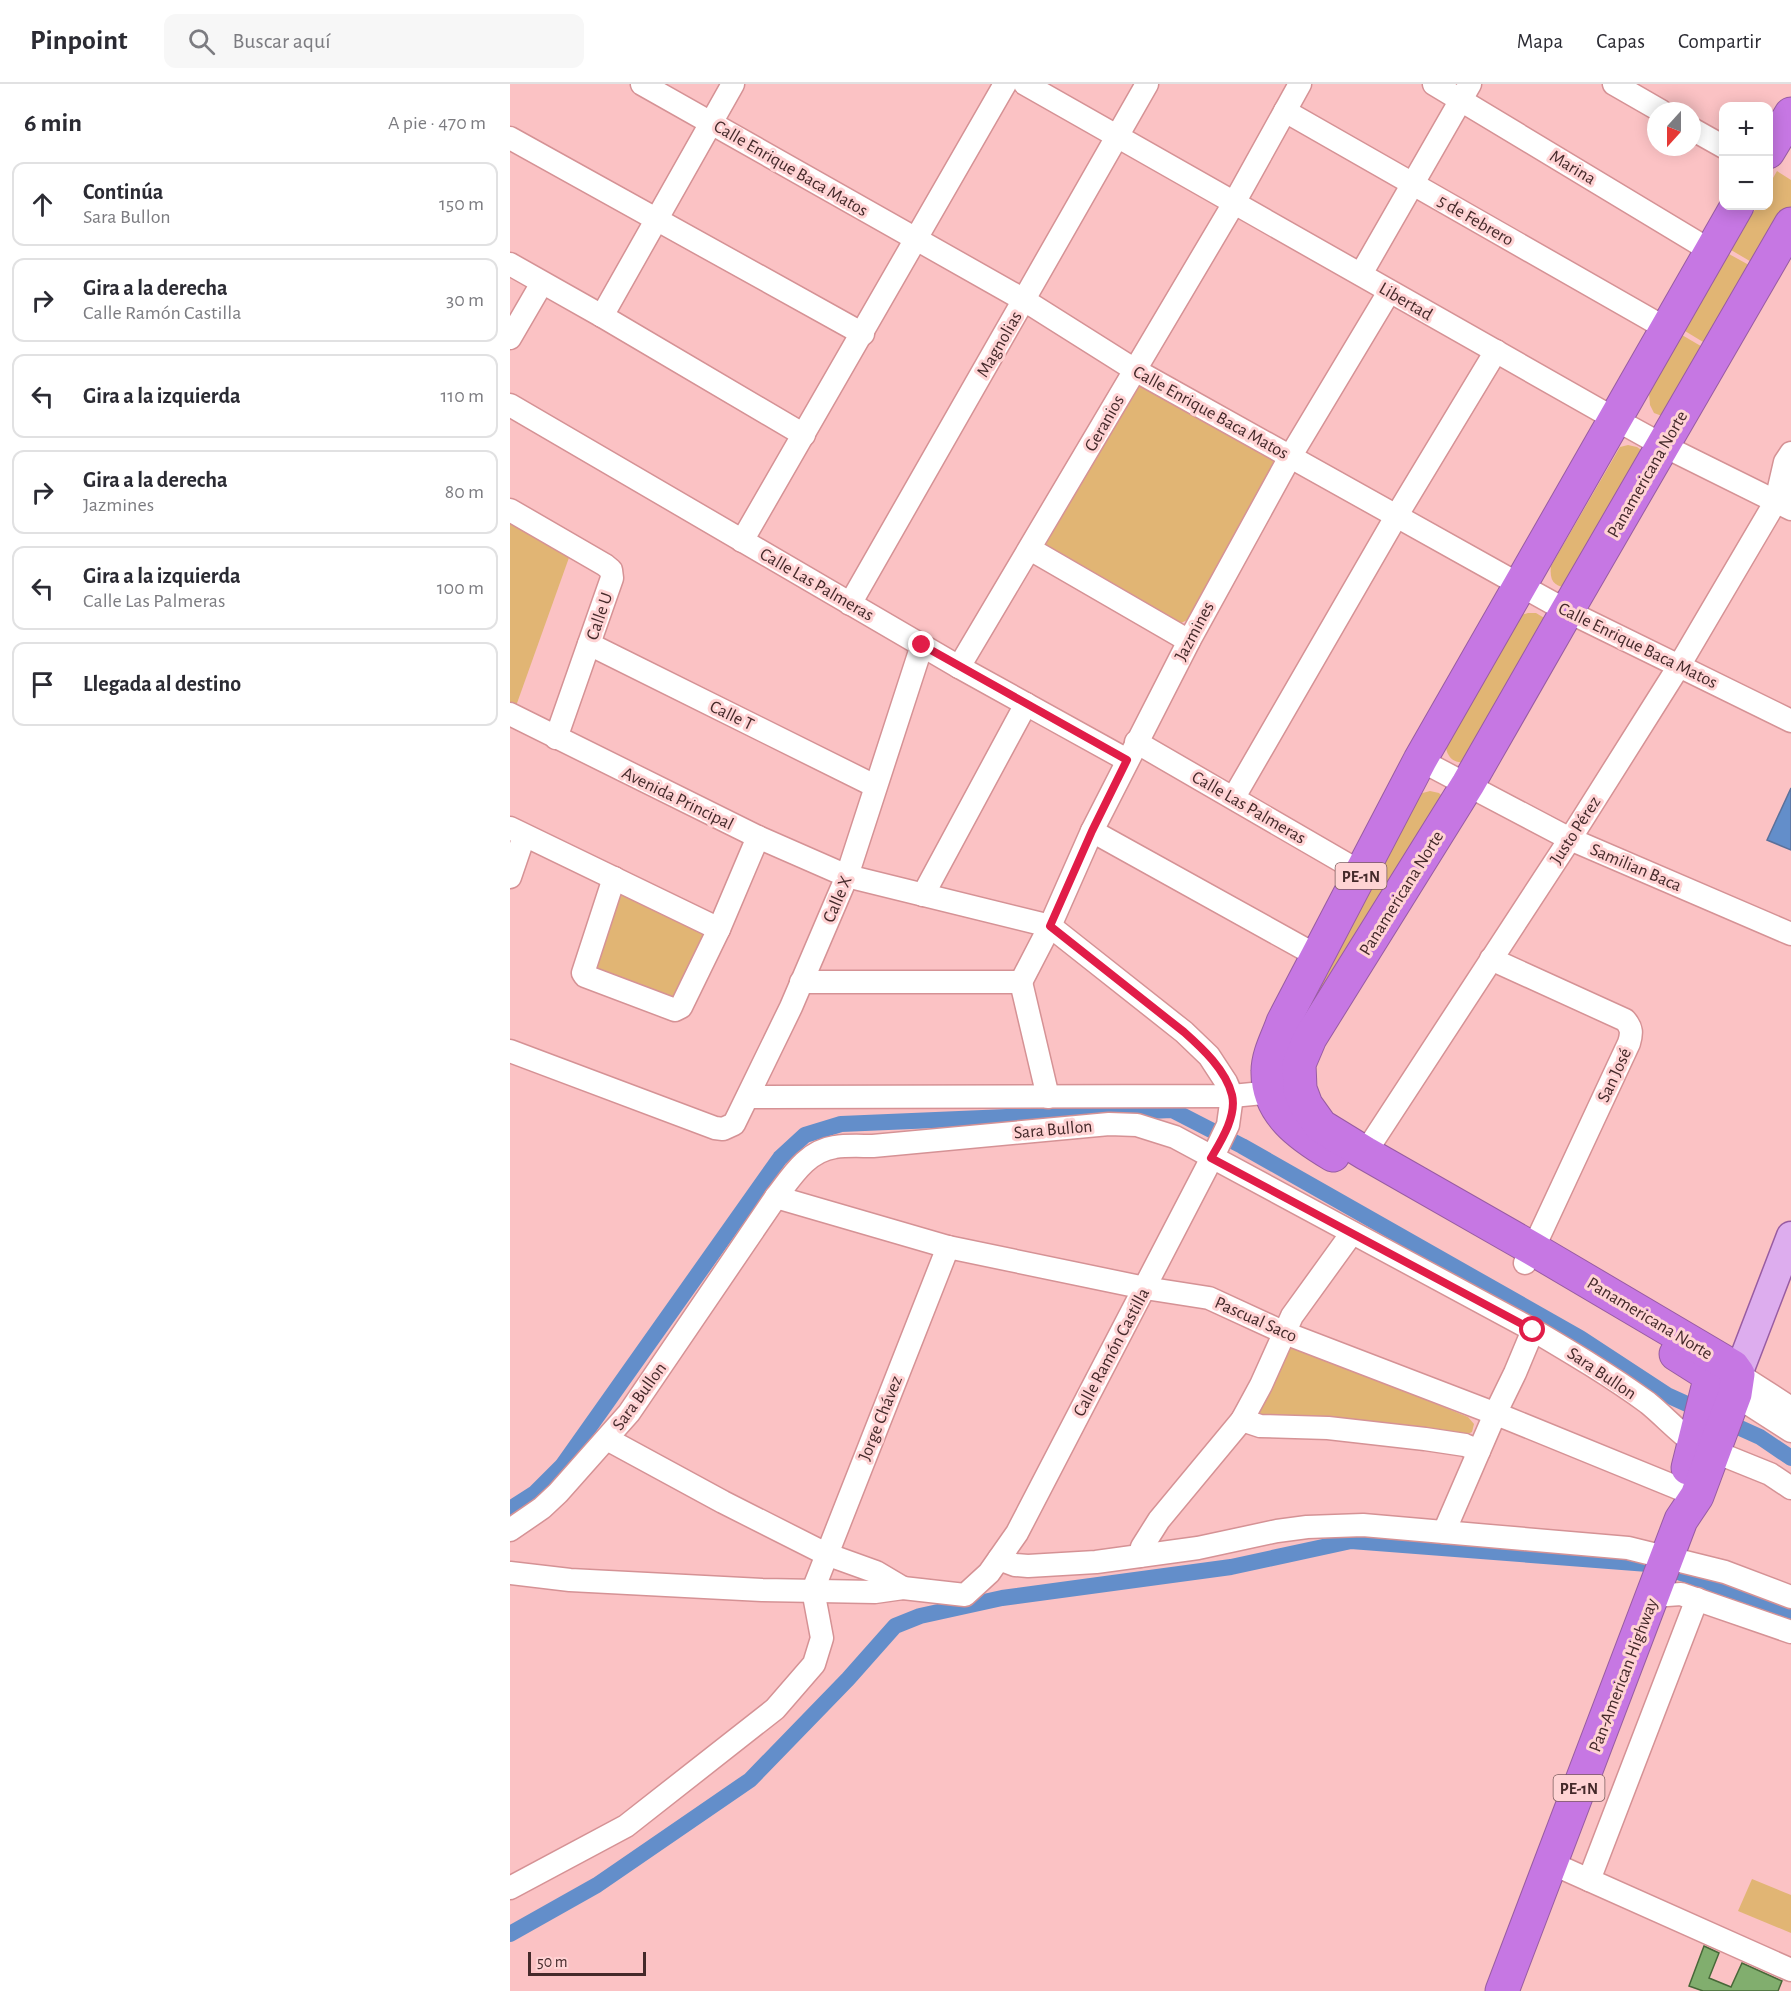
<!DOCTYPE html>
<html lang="es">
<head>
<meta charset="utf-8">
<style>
	body { margin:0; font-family:"Alegreya Sans",sans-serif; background:#f7f7f7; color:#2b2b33 }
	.controls { position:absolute; right:18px; top:18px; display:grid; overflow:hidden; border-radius:12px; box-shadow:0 3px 15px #0003 }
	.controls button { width:54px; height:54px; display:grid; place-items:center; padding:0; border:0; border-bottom:2px solid #e1e1e2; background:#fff; color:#2b2b33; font:30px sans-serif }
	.compass { position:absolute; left:1137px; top:18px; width:54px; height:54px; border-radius:50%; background:#fff; box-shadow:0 3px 15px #0003; rotate:201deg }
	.scale { position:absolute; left:18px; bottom:15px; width:118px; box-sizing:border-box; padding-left:6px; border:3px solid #44292a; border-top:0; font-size:16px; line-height:21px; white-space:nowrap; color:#44292a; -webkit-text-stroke:4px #ffd3d4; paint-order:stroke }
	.stop { position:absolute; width:18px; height:18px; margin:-14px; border:4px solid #e11d48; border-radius:50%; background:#fff }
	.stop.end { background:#e11d48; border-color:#fff; box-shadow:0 2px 6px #0008 }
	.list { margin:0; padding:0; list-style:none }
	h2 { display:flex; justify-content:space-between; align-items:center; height:78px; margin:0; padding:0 24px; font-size:26px }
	h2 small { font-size:20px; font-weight:400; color:#7c7c81 }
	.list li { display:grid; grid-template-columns:39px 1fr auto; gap:18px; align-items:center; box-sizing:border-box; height:84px; margin:0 12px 12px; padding:0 12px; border:2px solid #e1e1e2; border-radius:12px }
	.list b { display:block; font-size:22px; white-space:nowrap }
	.list p { margin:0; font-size:20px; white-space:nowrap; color:#7c7c81 }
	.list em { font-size:20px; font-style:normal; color:#7c7c81 }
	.icon { flex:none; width:33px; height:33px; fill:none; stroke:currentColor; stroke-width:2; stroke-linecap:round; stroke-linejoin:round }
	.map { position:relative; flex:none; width:1281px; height:1907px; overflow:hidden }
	header { display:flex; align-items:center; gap:36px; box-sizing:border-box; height:84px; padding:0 30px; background:#fff; border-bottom:2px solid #e1e1e2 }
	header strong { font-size:28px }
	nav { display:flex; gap:33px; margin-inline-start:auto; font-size:21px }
	.search { width:420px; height:54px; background:#f7f7f7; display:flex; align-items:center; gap:15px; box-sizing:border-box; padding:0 21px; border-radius:12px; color:#7c7c81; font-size:22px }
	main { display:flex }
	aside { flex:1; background:#fff }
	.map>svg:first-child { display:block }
</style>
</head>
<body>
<header>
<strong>Pinpoint</strong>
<div class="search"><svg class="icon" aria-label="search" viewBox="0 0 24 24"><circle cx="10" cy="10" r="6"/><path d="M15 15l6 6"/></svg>Buscar aquí</div>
<nav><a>Mapa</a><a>Capas</a><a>Compartir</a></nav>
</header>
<main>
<aside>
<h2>6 min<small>A pie · 470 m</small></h2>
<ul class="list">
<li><svg class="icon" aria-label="ahead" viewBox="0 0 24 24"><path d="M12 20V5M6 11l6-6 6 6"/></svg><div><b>Continúa</b><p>Sara Bullon</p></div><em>150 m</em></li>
<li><svg class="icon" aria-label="right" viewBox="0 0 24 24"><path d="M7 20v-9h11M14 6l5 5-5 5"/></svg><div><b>Gira a la derecha</b><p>Calle Ramón Castilla</p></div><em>30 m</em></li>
<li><svg class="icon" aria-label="left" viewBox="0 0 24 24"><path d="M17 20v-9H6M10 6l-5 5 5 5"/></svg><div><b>Gira a la izquierda</b></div><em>110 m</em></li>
<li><svg class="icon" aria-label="right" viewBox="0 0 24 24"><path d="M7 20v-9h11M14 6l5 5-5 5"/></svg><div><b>Gira a la derecha</b><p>Jazmines</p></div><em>80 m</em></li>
<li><svg class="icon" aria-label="left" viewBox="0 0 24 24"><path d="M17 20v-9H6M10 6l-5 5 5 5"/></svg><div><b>Gira a la izquierda</b><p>Calle Las Palmeras</p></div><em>100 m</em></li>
<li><svg class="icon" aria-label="arrive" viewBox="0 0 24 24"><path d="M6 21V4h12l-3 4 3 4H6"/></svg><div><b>Llegada al destino</b></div></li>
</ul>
</aside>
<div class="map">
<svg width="1281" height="1907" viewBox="0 0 1281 1907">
	<rect width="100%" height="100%" fill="#fbc2c4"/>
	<!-- green -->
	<g fill="#e1b574">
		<path d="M1267 87 1281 96V129L1250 183 1221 166 1247 122H1258L1259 101Z"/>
		<path d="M1219 170 1248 186 1203 264 1175 247Z"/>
		<path d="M1172 251 1201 268 1152 332 1144 329 1140 321 1139 309Z"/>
		<path d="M639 298 761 369 766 386 688 531 671 539 537 466 535 448 620 306Z"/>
		<path d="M1118 361 1127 363 1134 368 1060 504C1045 503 1039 498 1041 482L1110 363Z"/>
		<path d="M0 432 61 468 6 622 0 619Z"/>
		<path d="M1018 529H1026L1036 535 961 679C948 679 939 678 936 664L1011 531Z"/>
		<path d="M920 707 929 709 936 716 786 947 909 710Z"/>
		<path d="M108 809 198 846 166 917 86 886Z"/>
		<path d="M780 1260 958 1333 964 1340 962 1348 958 1350 745 1336Z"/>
		<path d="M1242 1795 1281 1811V1849L1228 1827Z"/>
	</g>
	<!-- water -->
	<path fill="#638eca" stroke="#5a709a" stroke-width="1.5" d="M1281 704V766L1257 756Z"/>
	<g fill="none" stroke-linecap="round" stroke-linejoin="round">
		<!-- canal -->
		<g stroke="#638eca" stroke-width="16">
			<path d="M0 1425 25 1409 52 1382 270 1074 295 1051 331 1040 662 1026 732 1062 1070 1254 1157 1311 1250 1353 1281 1374"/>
			<path d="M0 1850 87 1801 240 1696 338 1595 385 1542 410 1532 492 1514 721 1483 841 1457 1138 1480 1168 1488 1281 1527"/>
		</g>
	</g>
	<!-- building -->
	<path fill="#81ae6e" stroke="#476838" stroke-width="1.5" d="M1194 1862 1209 1869 1199 1894 1221 1903 1232 1879 1272 1897 1268 1907H1193L1179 1902Z"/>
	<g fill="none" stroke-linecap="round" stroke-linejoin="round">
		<defs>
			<g id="minor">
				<path d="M132 0 514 216 625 286 1010 501 1057 527 1281 637"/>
				<path d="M515 0 1105 335 1154 362 1281 425"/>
				<path d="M924 0 1201 167"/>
				<path d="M1104 0 1151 27"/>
				<path d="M775 27 1157 245"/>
				<path d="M1182 45 1214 63"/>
				<path d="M0 54 353 250"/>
				<path d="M0 180 92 232 294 351"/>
				<path d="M851 190 960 0"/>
				<path d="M92 232 223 0"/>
				<path d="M0 254 32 199"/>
				<path d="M0 321 449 583 617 676"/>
				<path d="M1266 417 1275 378 1281 369"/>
				<path d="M0 426 95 481 101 486 102 494 46 654"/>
				<path d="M232 457 495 0"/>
				<path d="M520 465 679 557"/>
				<path d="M340 520 637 0"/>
				<path d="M79 560 365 702"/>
				<path d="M449 583 724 119 790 0"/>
				<path d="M0 630 248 753 337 792 540 842 674 948 699 972 716 998 722 1012 718 1041 707 1064 507 1449 479 1489 455 1511 393 1504 365 1508 252 1506 60 1496 0 1489"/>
				<path d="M626 658 852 789"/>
				<path d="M910 676 1060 755 1281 850"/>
				<path d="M724 713 887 431 986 267"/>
				<path d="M0 744 209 845"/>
				<path d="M582 747 809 873"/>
				<path d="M0 793 14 752"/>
				<path d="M104 794 73 889 75 892 165 926 171 923 209 845 248 753"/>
				<path d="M413 811 516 620"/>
				<path d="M981 875 1115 936C1122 944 1122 949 1119 959L1023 1165 1015 1179"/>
				<path d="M291 898H511"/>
				<path d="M511 898 540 842 582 747 679 557 780 373 879 208"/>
				<path d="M511 898 538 1013"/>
				<path d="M0 967 205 1044 213 1045 224 1040 281 923 337 792 412 561"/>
				<path d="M238 1013 722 1012 773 1007"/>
				<path d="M855 1069 1060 755 1169 582 1266 417 1281 403"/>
				<path d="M266 1113 438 1163 635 1204 699 1214 775 1249 999 1335 1173 1406"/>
				<path d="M1228 1290 1281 1324"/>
				<path d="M1214 1304 1281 1347"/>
				<path d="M732 1336 750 1342 818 1344 915 1355 955 1361 969 1367"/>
				<path d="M97 1355 213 1418 316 1470 366 1488 393 1504"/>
				<path d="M1203 1367 1260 1390 1281 1404"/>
				<path d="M0 1446 32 1424 48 1409 119 1329 266 1113C282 1092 297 1067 325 1063 337 1061 351 1062 363 1062L599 1040 627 1041 665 1053 1023 1246C1062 1269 1101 1292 1138 1319 1154 1332 1167 1347 1184 1359"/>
				<path d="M934 1448 985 1330 1005 1289 1023 1246"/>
				<path d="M630 1472 632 1463 649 1436 732 1336 751 1301 782 1232 842 1149"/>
				<path d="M489 1475 505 1481 518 1482 586 1478 688 1464 767 1447 797 1443 853 1441 1118 1464 1215 1488 1281 1513"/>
				<path d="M1143 1512 1171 1510 1281 1548"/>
				<path d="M1041 1779 1281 1886"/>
				<path d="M1079 1796 1187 1515"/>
				<path d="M0 1804 116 1742 265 1625 304 1580 312 1554 303 1506 438 1163"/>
			</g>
			<path id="major" d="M1210 1293 1228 1290 1281 1152"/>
			<g id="highway">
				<path d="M1258 68 1281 30"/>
				<path d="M823 1071C791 1052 757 1029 758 987 758 970 768 953 773 938L910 676 1227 122"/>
				<path d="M1166 1270 1196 1289 1200 1295 1178 1384"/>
				<path d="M992 1907 1171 1436 1187 1412 1225 1310 1228 1290 1223 1283 1023 1165 855 1069 811 1042 796 1021 790 1005 789 980 800 954 958 700 1057 527 1281 140"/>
			</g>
		</defs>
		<!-- minor casing -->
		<use href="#minor" stroke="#d59295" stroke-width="25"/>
		<!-- major casing -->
		<use href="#major" stroke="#985ca2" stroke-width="31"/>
		<!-- highway casing -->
		<use href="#highway" stroke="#985ca2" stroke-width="35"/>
		<!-- minor -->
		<use href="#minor" stroke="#fff" stroke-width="22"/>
		<!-- major -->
		<use href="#major" stroke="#ddadee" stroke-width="28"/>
		<!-- highway -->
		<use href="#highway" stroke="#c677e3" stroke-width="33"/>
	</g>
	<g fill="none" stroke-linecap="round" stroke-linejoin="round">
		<!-- route -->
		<path stroke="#e11d48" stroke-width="8" d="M412 561 617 676 582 747 540 842 674 948C692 964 716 986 722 1011 727 1032 711 1057 701 1074L1023 1246"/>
	</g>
	<g text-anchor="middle" stroke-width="6" stroke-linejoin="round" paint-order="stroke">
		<!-- shield labels -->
		<g fill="#ffd3d4" stroke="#7c5c5d" stroke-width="1.5">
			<rect x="825.5" y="779" width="51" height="26" rx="4.5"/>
			<rect x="1043.5" y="1691" width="51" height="26" rx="4.5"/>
		</g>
		<g font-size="16" font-weight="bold" fill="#44292a">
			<text x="851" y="798">PE-1N</text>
			<text x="1069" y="1710">PE-1N</text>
		</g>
		<!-- street labels -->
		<g font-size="18" fill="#44292a" stroke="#ffd3d4">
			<text transform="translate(1063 83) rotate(31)" y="6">Marina</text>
			<text transform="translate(281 84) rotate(30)" y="6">Calle Enrique Baca Matos</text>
			<text transform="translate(966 136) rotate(30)" y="6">5 de Febrero</text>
			<text transform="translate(896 217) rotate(30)" y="6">Libertad</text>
			<text transform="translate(489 260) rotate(-60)" y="6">Magnolias</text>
			<text transform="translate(701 328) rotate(29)" y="6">Calle Enrique Baca Matos</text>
			<text transform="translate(594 339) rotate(-60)" y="6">Geranios</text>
			<text transform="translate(1137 390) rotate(-60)" y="6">Panamericana Norte</text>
			<text transform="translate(307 500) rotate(30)" y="6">Calle Las Palmeras</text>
			<text transform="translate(89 532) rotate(-71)" y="6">Calle U</text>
			<text transform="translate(684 547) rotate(-62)" y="6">Jazmines</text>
			<text transform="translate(1128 561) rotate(26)" y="6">Calle Enrique Baca Matos</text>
			<text transform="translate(222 631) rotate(26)" y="6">Calle T</text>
			<text transform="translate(168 714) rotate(26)" y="6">Avenida Principal</text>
			<text transform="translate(739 723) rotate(30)" y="6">Calle Las Palmeras</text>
			<text transform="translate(1065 746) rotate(-57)" y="6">Justo Pérez</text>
			<text transform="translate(1126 783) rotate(23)" y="6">Samilian Baca</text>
			<text transform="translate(891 809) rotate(-58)" y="6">Panamericana Norte</text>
			<text transform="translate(327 815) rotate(-67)" y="6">Calle X</text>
			<text transform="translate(1104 991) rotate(-65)" y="6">San José</text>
			<text transform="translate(543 1045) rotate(-5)" y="6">Sara Bullon</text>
			<text transform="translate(1140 1234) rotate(31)" y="6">Panamericana Norte</text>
			<text transform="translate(746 1235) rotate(24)" y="6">Pascual Saco</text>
			<text transform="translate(601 1268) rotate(-62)" y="6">Calle Ramón Castilla</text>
			<text transform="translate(1092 1289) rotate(34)" y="6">Sara Bullon</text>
			<text transform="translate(129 1312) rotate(-54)" y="6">Sara Bullon</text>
			<text transform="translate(370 1334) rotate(-68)" y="6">Jorge Chávez</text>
			<text transform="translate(1113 1591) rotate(-69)" y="6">Pan-American Highway</text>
		</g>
	</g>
</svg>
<div class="controls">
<button>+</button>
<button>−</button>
</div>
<svg class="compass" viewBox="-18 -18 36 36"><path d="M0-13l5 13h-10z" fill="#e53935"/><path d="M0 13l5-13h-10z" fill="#7c7c81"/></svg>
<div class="scale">50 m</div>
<div class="stop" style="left:1023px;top:1246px"></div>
<div class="stop end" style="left:412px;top:561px"></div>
</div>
</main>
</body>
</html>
